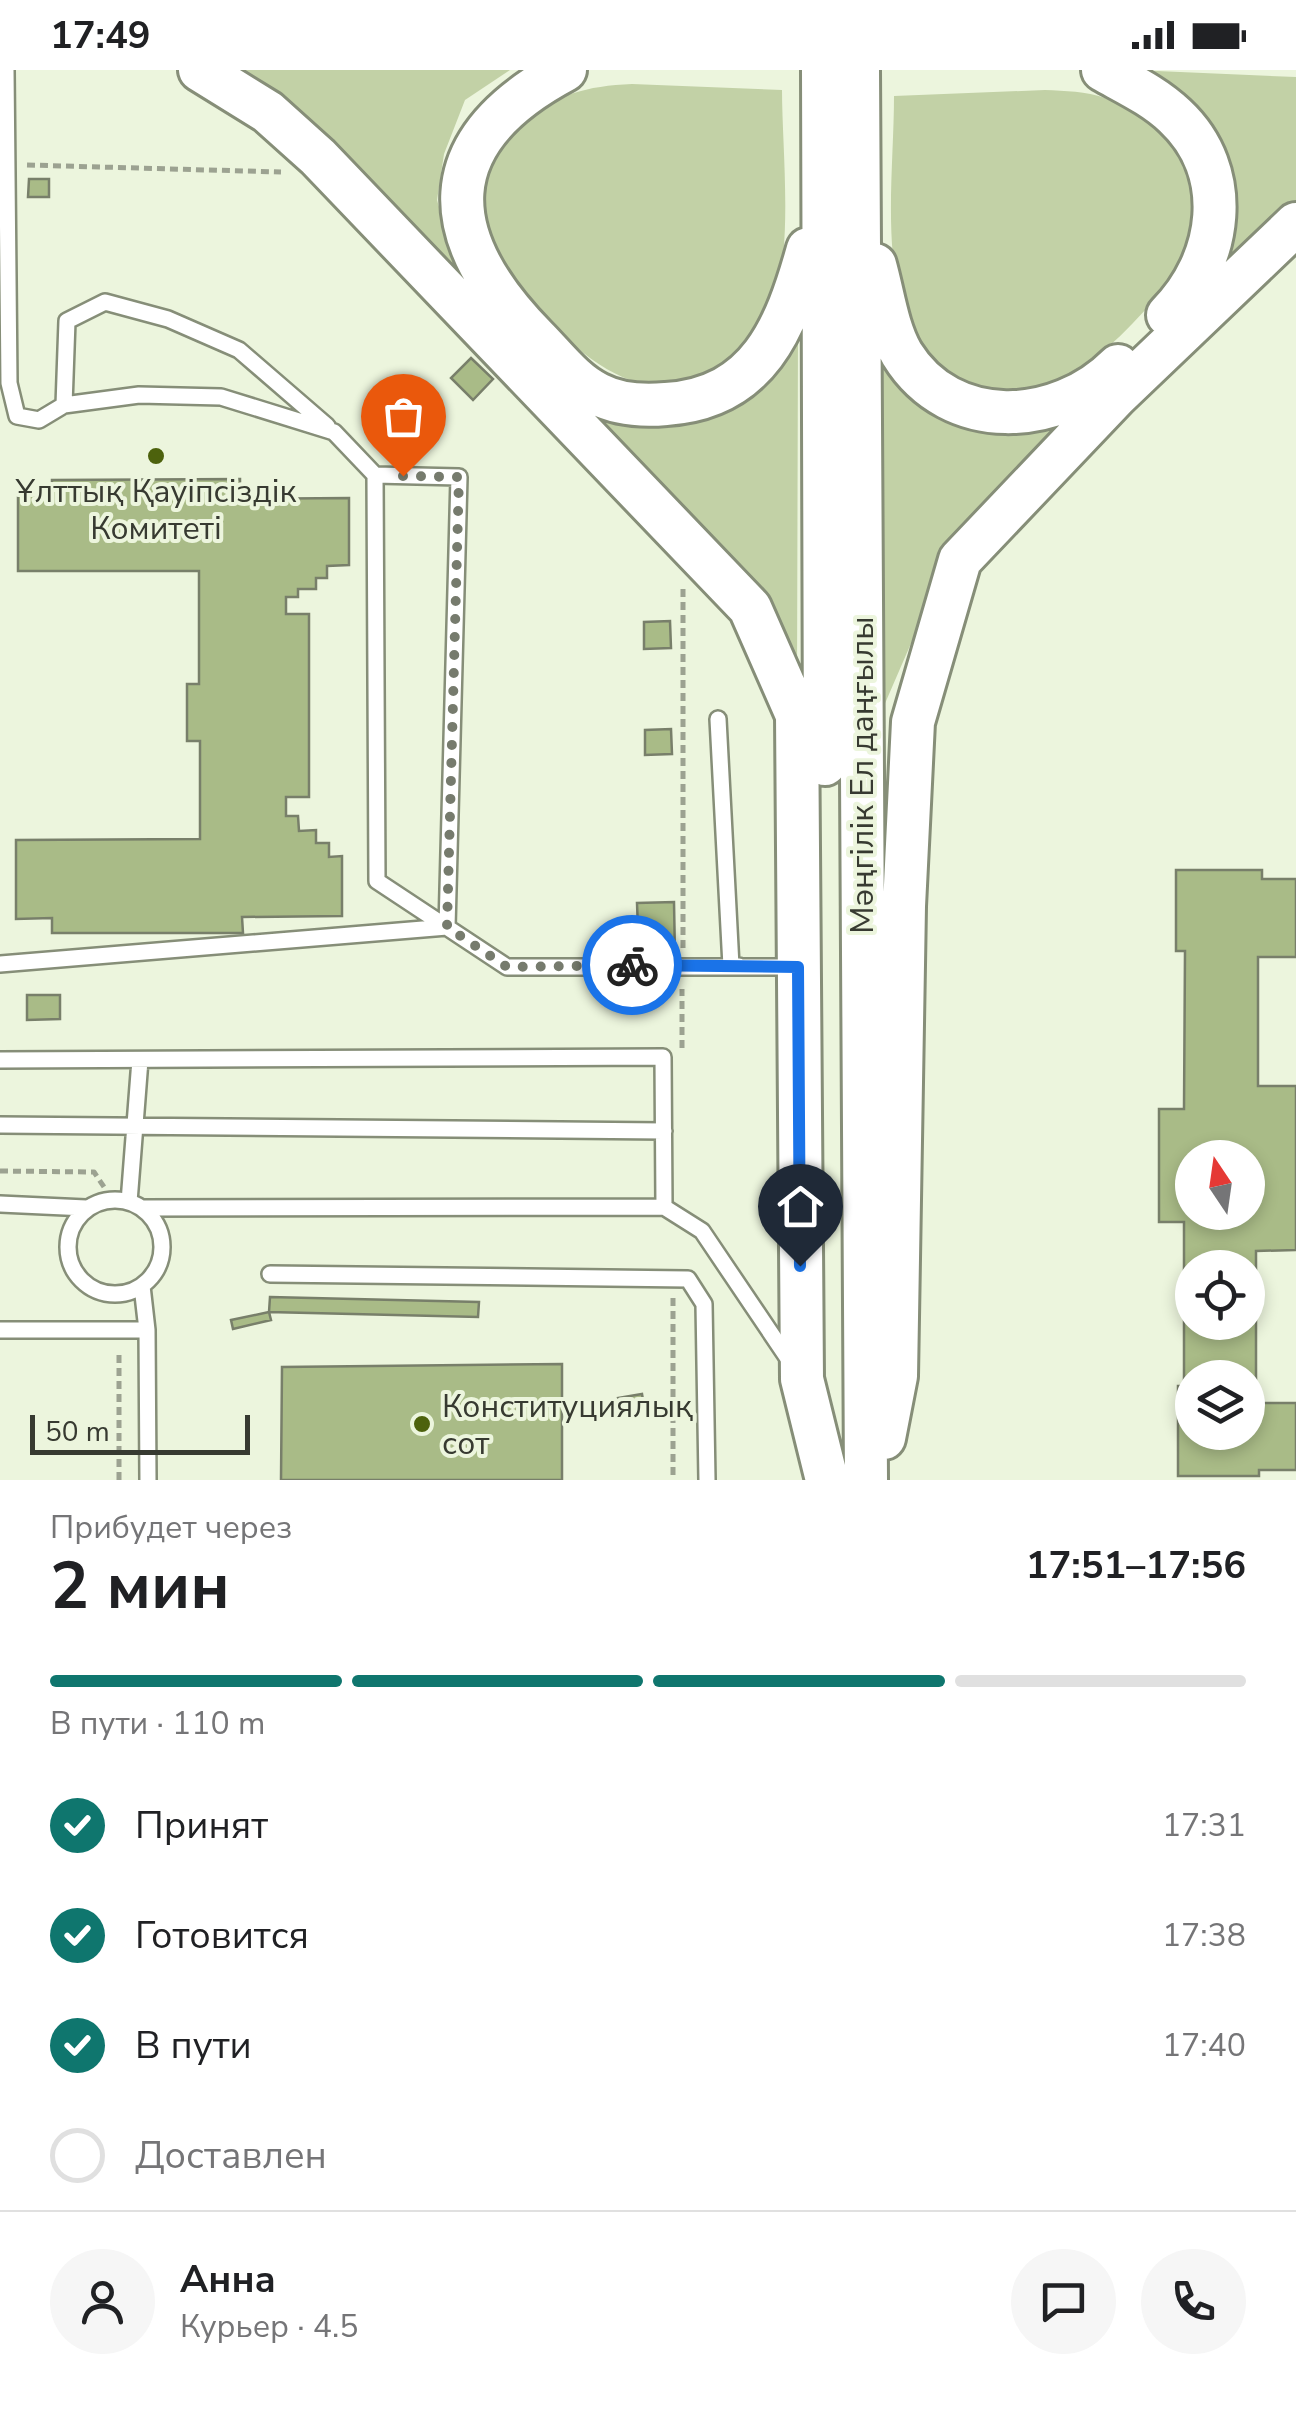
<!DOCTYPE html>
<html lang="ru">
<head>
<meta charset="utf-8">
<style>
  body { margin:0; font-family:"Nunito Sans",sans-serif; background:#f6f6f6; color:#202124; height:100vh; display:flex; flex-direction:column; font-size:38px; white-space:nowrap }
  * { box-sizing:border-box; margin:0 }
  p { font-size:32px; color:#757577 }
  .icon { flex:none; width:55px; height:55px; fill:none; stroke:currentColor; stroke-width:2; stroke-linecap:round; stroke-linejoin:round }
  .map { position:relative; height:1410px; overflow:hidden }
  .drawer { display:flex; flex-direction:column; background:#fff; flex:1 }
  .drawer>* { flex:none }
  .needle { width:65px; rotate:347deg }
  .buttons { position:absolute; left:1175px; top:1070px; display:grid; gap:20px }
  .buttons a { display:grid; place-items:center; width:90px; height:90px; border-radius:50%; background:#fff; box-shadow:0 5px 15px #0003; font-size:50px }
  .scale { position:absolute; left:30px; bottom:25px; width:220px; box-sizing:border-box; padding-left:10px; border:5px solid #373a31; border-top:0; font-size:28px; line-height:35px; white-space:nowrap; color:#373a31; -webkit-text-stroke:8px #ecf5dd; paint-order:stroke }
  .pin { position:absolute; display:grid; place-items:center; width:85px; height:85px; color:#fff; margin:-102px -42px; border-radius:50% 50% 50% 0; rotate:-45deg; box-shadow:0 0 10px #0007 }
  .pin .icon { rotate:45deg }
  .courier { position:absolute; display:grid; place-items:center; width:100px; height:100px; margin:-50px; border:8px solid #1a73e8; border-radius:50%; background:#fff; color:#222; box-shadow:0 2px 12px #0007 }
  .head em { font-style:normal; font-weight:700 }
  .head div { display:flex; flex-direction:column-reverse }
  .head { display:flex; align-items:center; justify-content:space-between; height:170px; padding:0 50px }
  h1 { font-size:65px; font-weight:700; line-height:75px }
  .bar { display:grid; grid-template-columns:repeat(4,1fr); gap:15px 10px; align-content:center; height:120px; padding:0 50px }
  .bar i { height:12px; border-radius:8px; background:#e0e0e0 }
  .bar .selected { background:#0f766e }
  .bar p { grid-column:span 4 }
  .line { display:flex; align-items:center; gap:25px; padding:0 50px; border-top:2px solid #e0e0e0 }
  .line div { flex:1 }
  .round { display:grid; place-items:center; flex:none; width:105px; height:105px; border-radius:52px; background:#f6f6f6 }
  ol { padding:0 50px; list-style:none }
  li { display:flex; align-items:center; gap:30px; height:110px }
  li p { margin-inline-start:auto }
  li .icon { padding:10px; border-radius:50%; background:#0f766e; color:#fff; stroke-width:4 }
  li:last-child { color:#757577 }
  li i { width:55px; height:55px; border:5px solid #e0e0e0; border-radius:50% }
  .status { display:flex; justify-content:space-between; align-items:center; height:70px; padding:0 50px; background:#fff; direction:ltr }
  .status svg { height:28px; fill:currentColor }
  .map>svg:first-child { display:block }
  .green { fill:#c2d1a6 }
  .building { fill:#a9bb87; stroke:#787f6a; stroke-width:2.5; fill-rule:evenodd }
  .lines { fill:none; stroke-linecap:round; stroke-linejoin:round }
  .service-casing { stroke:#868e78; stroke-width:20 }
  .secondary-casing { stroke:#868e78; stroke-width:48 }
  .path { stroke:#9ca291; stroke-width:5; stroke-dasharray:8 5; stroke-linecap:butt }
  .service { stroke:#fff; stroke-width:15 }
  .secondary { stroke:#fff; stroke-width:42 }
  .done { stroke:#767b6d; stroke-width:10; stroke-dasharray:0 18 }
  .route { stroke:#1a73e8; stroke-width:12 }
  .poi-dot { fill:#4d620d; stroke:#ecf5dd; stroke-width:4 }
  .labels { text-anchor:middle; stroke-width:8; stroke-linejoin:round; paint-order:stroke }
  .poi-label { font-size:32px; fill:#373a31; stroke:#ecf5dd }
  .street-label { font-size:32px; fill:#373a31; stroke:#ecf5dd }
</style>
</head>
<body>
<div class="status"><b>17:49</b><svg viewBox="0 0 49 12"><path d="M0 12V9h3v3zM5 12V6h3v6zM10 12V3h3v9zM15 12V0h3v12zM26 1h20v11H26zM47 4h2v5h-2z"/></svg></div>
<div class="map">
<svg width="1296" height="1410" viewBox="0 0 1296 1410">
  <rect width="100%" height="100%" fill="#ecf5dd"/>
  <path class="green" d="M236,0H510L465,30L444,84L437,130L454,189L467,210L351,96Z
    M1134,0L1296,7V139L1218,212L1230,157Z
    M632,14L782,20C782,87 797,202 763,261C757,271 743,279 735,287C664,350 593,301 541,242C528,228 511,213 500,197C469,149 479,90 521,54C555,24 587,16 632,14Z
    M1045,20C1065,21 1086,21 1105,28C1155,44 1206,95 1195,152C1188,193 1161,224 1133,253C1088,300 1035,338 968,313C945,304 922,288 912,265C880,194 894,102 894,26Z
    M798,260L797,614L745,511L575,322L668,348Z
    M881,270L898,305L1085,336L941,504L880,645Z"/>
  <path class="building" d="M29,109H49V127H28Z
    M471,288L493,309L473,330L451,308Z
    M240,409V429L349,428V495L327,496V508H316V519H298V527H286V544H309V727H286V746H298L299,761L316,760V773H329V787L342,786V846L242,847L243,863H52V848L16,849V770L200,769V671H187V614H199V501H18V424H52V410Z
    M670,551L671,578L644,579V552Z
    M671,659L672,684L645,685V660Z
    M1176,800H1262V809H1296V887H1258V1016H1296V1180L1256,1181V1333H1296V1400H1259V1406H1178V1316H1184V1152H1159V1039H1184L1185,881H1176ZM1192,1088H1248V1142H1192ZM1192,1198H1248V1252H1192ZM1192,1308H1248V1362H1192Z
    M674,832L675,886L639,887L637,833Z
    M27,925H60V949L27,950Z
    M270,1227L479,1232L478,1247L269,1242Z
    M269,1242L271,1250L233,1259L231,1250Z
    M562,1294V1410H281L282,1297Z
    M642,1324L645,1342L621,1347L618,1328Z"/>
  <g class="lines">
    <g class="service-casing">
      <path id="service" d="M6,0L9,313L17,346L39,350L64,335L139,325L221,327L334,362L375,405L377,811L507,897H794
        M64,335L67,251L105,232L168,249L239,280L327,356
        M718,649L731,896H739
        M0,894L447,857L459,407L375,405
        M0,990L663,987L664,1137
        M0,1055L664,1061
        M68 1177a47 47 0 1 1 94 0a47 47 0 1 1-94 0Z
        M129,1132L140,990
        M0,1134L86,1138
        M143,1138L664,1137L702,1161L791,1293
        M270,1204L688,1209L704,1234L707,1410
        M142,1216L147,1260L148,1410
        M0,1260H147"/>
    </g>
    <g class="secondary-casing">
      <path id="secondary" d="M200,0L268,42L318,87L750,538L797,645L802,1309L827,1410
        M565,0C430,72 436,166 536,268C555,287 574,313 598,324C619,335 643,336 666,334C759,328 786,258 808,179
        M823,0L825,694
        M858,0L866,1410
        M1103,0C1128,14 1154,26 1175,46C1235,102 1222,191 1168,245
        M875,195C883,223 887,258 902,284C951,363 1058,356 1118,296
        M884,1368L896,1306L904,836L913,652L960,490L1116,326L1296,154"/>
    </g>
    <path class="path" d="M27,95L281,102
      M683,878V519
      M682,978V919
      M0,1101L94,1102L104,1117
      M673,1228V1410
      M119,1410V1283"/>
    <use href="#service" class="service"/>
    <use href="#secondary" class="secondary"/>
  </g>
  <g class="lines">
    <path class="done" d="M403,406L459,407L447,857L507,897L632,895"/>
    <path class="route" d="M632,895L798,897L800,1196"/>
  </g>
  <g class="poi-dot">
    <circle cx="156" cy="386" r="10"/>
    <circle cx="422" cy="1354" r="10"/>
  </g>
  <g class="labels">
    <g class="poi-label">
      <text x="156" y="432">Ұлттық Қауіпсіздік<tspan x="156" dy="37">Комитеті</tspan></text>
      <text x="442" y="1347" text-anchor="start">Конституциялық<tspan x="442" dy="37">сот</tspan></text>
    </g>
    <g class="street-label">
      <text transform="translate(862 705) rotate(-90)" y="11">Мәңгілік Ел даңғылы</text>
    </g>
  </g>
</svg>
<div class="buttons">
<a><svg class="needle" viewBox="-14 -14 28 28"><path d="M0-13l5 13h-10z" fill="#e53935"/><path d="M0 13l5-13h-10z" fill="#757577"/></svg></a>
<a><svg class="icon" aria-label="locate" viewBox="0 0 24 24"><circle cx="12" cy="12" r="6"/><path d="M12 2v4M12 18v4M2 12h4M18 12h4"/></svg></a>
<a><svg class="icon" aria-label="layers" viewBox="0 0 24 24"><path d="M12 4l9 5-9 5-9-5zM3 14l9 5 9-5"/></svg></a>
</div>
<div class="scale">50 m</div>
<div class="pin" style="left:403px;top:406px;background:#ea580c"><svg class="icon" aria-label="bag" viewBox="0 0 24 24"><path d="M5 8h14l-1 12H6zM9 8a3 3 0 0 1 6 0"/></svg></div>
<div class="pin" style="left:800px;top:1196px;background:#1f2937"><svg class="icon" aria-label="home" viewBox="0 0 24 24"><path d="M3 11l9-7 9 7M6 9v11h12V9"/></svg></div>
<div class="courier" style="left:632px;top:895px"><svg class="icon" aria-label="bike" viewBox="0 0 24 24"><circle cx="6" cy="16" r="4"/><circle cx="18" cy="16" r="4"/><path d="M6 16l4-8h5l3 8M10 8l3 8H6M13 5h3"/></svg></div>
</div>
<section class="drawer">
<div class="head"><div><h1>2 мин</h1><p>Прибудет через</p></div><em>17:51–17:56</em></div>
<div class="bar"><i class="selected"></i><i class="selected"></i><i class="selected"></i><i></i><p>В пути · 110 m</p></div>
<ol>
<li><svg class="icon" aria-label="check" viewBox="0 0 24 24"><path d="M5 12l5 5 9-10"/></svg>Принят<p>17:31</p></li>
<li><svg class="icon" aria-label="check" viewBox="0 0 24 24"><path d="M5 12l5 5 9-10"/></svg>Готовится<p>17:38</p></li>
<li><svg class="icon" aria-label="check" viewBox="0 0 24 24"><path d="M5 12l5 5 9-10"/></svg>В пути<p>17:40</p></li>
<li><i></i>Доставлен</li>
</ol>
<div class="line" style="height:180px"><a class="round"><svg class="icon" aria-label="person" viewBox="0 0 24 24"><circle cx="12" cy="8" r="4"/><path d="M4 21q1-7 8-7t8 7"/></svg></a><div><b>Анна</b><p>Курьер · 4.5</p></div><a class="round"><svg class="icon" aria-label="chat" viewBox="0 0 24 24"><path d="M4 5h16v11H9l-5 4z"/></svg></a><a class="round"><svg class="icon" aria-label="phone" viewBox="0 0 24 24"><path d="M5 4h4l2 5-3 2q2 4 5 5l2-3 5 2v4C11 20 4 13 5 4z"/></svg></a></div>
</section>
</body>
</html>
